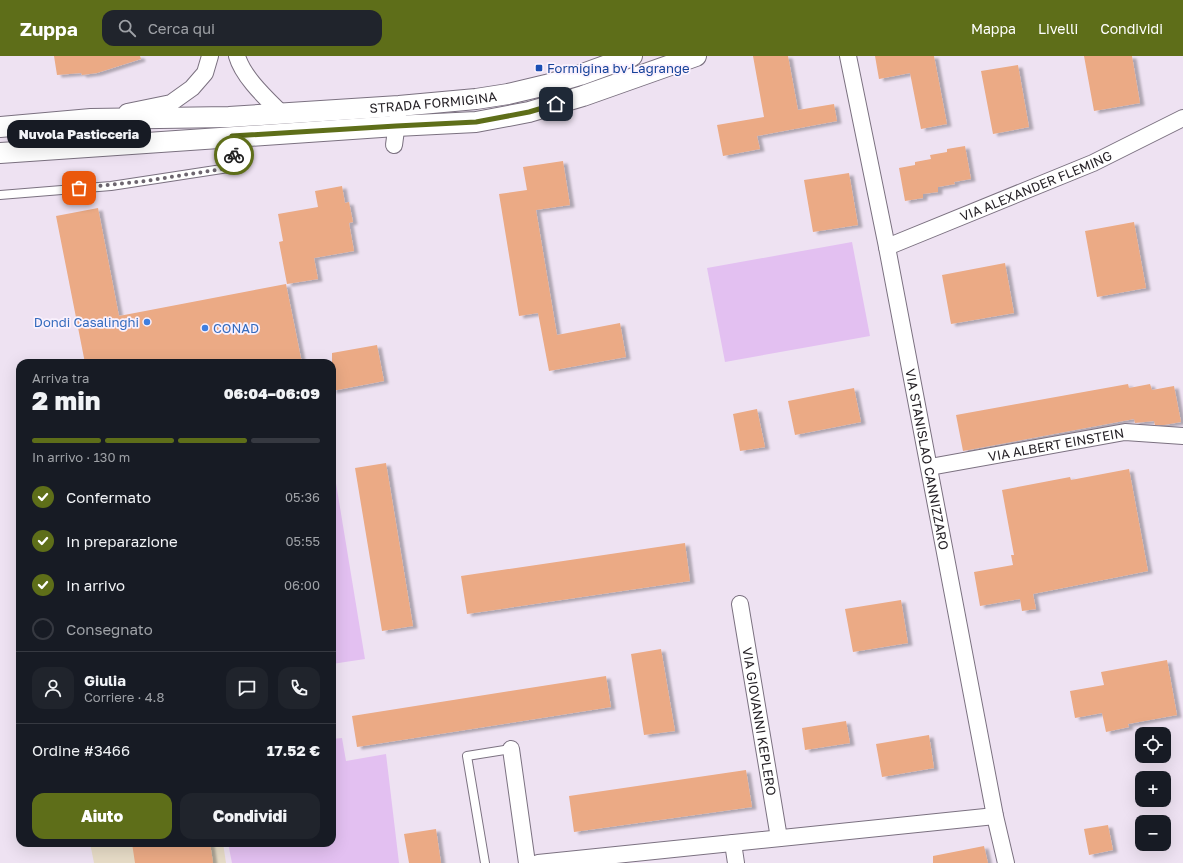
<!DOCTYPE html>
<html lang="it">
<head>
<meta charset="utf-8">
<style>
  body { margin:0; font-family:"Golos Text",sans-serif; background:#20242c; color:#f1f3f6; height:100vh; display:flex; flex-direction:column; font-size:15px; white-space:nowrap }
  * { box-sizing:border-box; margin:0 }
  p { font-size:13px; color:#9ea1a6 }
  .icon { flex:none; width:22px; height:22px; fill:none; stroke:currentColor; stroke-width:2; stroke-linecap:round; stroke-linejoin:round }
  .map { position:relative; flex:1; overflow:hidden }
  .side { position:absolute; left:16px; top:303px; width:320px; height:488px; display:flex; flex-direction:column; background:#171b24; border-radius:12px; box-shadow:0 4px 16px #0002 }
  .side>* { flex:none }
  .fabs { position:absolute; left:1135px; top:671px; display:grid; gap:8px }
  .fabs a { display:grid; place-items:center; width:36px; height:36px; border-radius:8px; background:#171b24; box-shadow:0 4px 16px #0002; font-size:20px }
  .pin { position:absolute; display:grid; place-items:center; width:34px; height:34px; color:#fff; margin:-17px; border-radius:8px; box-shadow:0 2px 6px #0006 }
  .courier { position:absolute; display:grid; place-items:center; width:40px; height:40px; margin:-20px; border:3px solid #5e6e19; border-radius:50%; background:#fff; color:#222; box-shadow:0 1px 5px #0007 }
  .bubble { position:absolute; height:28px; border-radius:12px; background:#171b24; box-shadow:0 4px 16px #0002; font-size:13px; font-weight:800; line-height:28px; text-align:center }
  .head em { font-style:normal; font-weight:800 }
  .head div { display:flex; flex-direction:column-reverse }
  .head { display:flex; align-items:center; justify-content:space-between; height:68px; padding:0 16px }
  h1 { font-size:26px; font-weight:800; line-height:30px }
  .bar { display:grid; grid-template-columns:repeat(4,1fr); gap:6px 4px; align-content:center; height:48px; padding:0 16px }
  .bar i { height:5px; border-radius:3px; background:#363941 }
  .bar .active { background:#5e6e19 }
  .bar p { grid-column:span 4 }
  .line { display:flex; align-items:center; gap:10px; padding:0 16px; border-top:1px solid #363941 }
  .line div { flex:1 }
  .round { display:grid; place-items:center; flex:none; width:42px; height:42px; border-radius:12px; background:#20242c }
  ol { padding:0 16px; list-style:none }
  li { display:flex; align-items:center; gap:12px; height:44px }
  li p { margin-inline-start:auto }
  li .icon { padding:4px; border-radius:50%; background:#5e6e19; color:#fff; stroke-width:4 }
  li:last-child { color:#9ea1a6 }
  li i { width:22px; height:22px; border:2px solid #363941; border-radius:50% }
  .cta { display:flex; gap:8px; margin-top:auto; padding:8px 16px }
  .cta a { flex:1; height:46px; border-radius:12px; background:#5e6e19; color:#fff; font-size:16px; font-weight:800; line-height:46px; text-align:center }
  .cta a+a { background:#20242c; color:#f1f3f6 }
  header { display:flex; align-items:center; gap:24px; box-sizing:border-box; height:56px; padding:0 20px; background:#5e6e19; color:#fff }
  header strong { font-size:19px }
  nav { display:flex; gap:22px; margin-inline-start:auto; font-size:14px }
  .search { width:280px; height:36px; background:#20242c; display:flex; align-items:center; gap:10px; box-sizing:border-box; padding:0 14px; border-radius:12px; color:#9ea1a6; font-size:15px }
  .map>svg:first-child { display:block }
  .education { fill:#e7dcc7 }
  .green { fill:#e3c0f1 }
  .building { fill:#ebaa85; filter:url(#shadow) }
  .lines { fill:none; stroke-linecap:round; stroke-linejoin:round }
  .service-casing { stroke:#7b7180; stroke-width:10 }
  .minor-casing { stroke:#7b7180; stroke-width:18 }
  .tertiary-casing { stroke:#7b7180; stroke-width:22 }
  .service { stroke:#fff; stroke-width:8 }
  .minor { stroke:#fff; stroke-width:16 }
  .tertiary { stroke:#fff; stroke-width:20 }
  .done { stroke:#6d666f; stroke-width:4; stroke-dasharray:0 7.2 }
  .route { stroke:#5e6e19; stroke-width:5 }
  .transit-dot { fill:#1a4fb4; stroke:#faf1fd; stroke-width:1.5 }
  .shop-dot { fill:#3f7fe0; stroke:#faf1fd; stroke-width:1.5 }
  .labels { text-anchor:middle; stroke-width:3.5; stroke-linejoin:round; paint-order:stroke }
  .transit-label { font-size:13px; fill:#164399; stroke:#faf1fd; text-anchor:start }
  .street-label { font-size:13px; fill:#272328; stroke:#faf1fd }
  .shop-label { font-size:13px; fill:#366cbe; stroke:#faf1fd; text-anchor:end }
</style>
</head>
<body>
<header>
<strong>Zuppa</strong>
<div class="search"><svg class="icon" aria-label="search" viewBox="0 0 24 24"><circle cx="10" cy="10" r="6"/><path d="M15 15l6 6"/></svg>Cerca qui</div>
<nav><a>Mappa</a><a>Livelli</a><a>Condividi</a></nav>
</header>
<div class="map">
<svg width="1183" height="807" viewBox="0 0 1183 807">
  <defs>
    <filter id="shadow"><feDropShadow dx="4.5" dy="2.5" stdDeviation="1" flood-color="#0004"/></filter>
  </defs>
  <rect width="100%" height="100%" fill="#eee2f2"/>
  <path class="education" d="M90,787H223L226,807H94Z"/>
  <path class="green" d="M852,186L870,280L725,306L707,212Z
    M332,403L365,603L332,608Z
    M342,682L346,705L386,698L399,807H232L228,787H332V683Z"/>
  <path class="building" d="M54,0H140L141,3L97,17L82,19L81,17L57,19Z
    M753,0H788L798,54L834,48L837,65L757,80L760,93L723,100L717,69L764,61Z
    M875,0H934L947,68L921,73L910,17L879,23Z
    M1084,0H1132L1140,47L1094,55Z
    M1018,9L1029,71L993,78L981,15Z
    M965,90L971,123L954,126L955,128L938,131V136L923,138V142L905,145L899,112L915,109V106L931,103L930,99L947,96V93Z
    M563,105L570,149L536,154L557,279L620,267L626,301L549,315L538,257L519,260L499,138L527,134L523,111Z
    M849,117L858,169L813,176L804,124Z
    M342,130L345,147L349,146L353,166L349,167L354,195L314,202L318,223L287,228L279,186L283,185L278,158L318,151L315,135Z
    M98,152L119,260L286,228L302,307H85L56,160Z
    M1134,166L1146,232L1097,241L1085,175Z
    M1005,207L1014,257L951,268L942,219Z
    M377,289L384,325L332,335V297Z
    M1128,328L1129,332L1150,328L1152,334L1174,330L1181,366L1164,369H1155L1154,365L1135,367L1134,363L963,395L956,359Z
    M854,332L861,366L795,379L788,345Z
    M757,353L765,391L740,395L733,358Z
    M386,407L413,570L382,575L355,412Z
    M1129,413L1148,515L1033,538L1036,553L1022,555L1020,543L980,550L974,516L1013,509L1011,499H1014L1002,434L1070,421L1071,424Z
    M685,487L690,525L467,558L461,520Z
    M901,544L908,587L853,596L845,553Z
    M661,593L675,675L644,679L631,598Z
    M1167,604L1177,659L1128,668L1129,671L1106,676L1102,657L1075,662L1070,635L1104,629L1101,616Z
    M606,620L611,651L357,691L352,660Z
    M846,665L850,687L805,694L802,672Z
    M929,679L934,712L882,721L876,688Z
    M746,714L752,751L574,776L569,740Z
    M1108,769L1113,794L1089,799L1084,773Z
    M436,773L441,807H409L404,778Z
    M132,787H210L213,807H135Z
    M984,790L988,807H933V800Z"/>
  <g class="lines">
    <g class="service-casing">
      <path id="service" d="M0,139L111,130L235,111L232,81
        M485,807L467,700L511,693"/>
    </g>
    <g class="minor-casing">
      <g id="minor">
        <path d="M237,0C243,21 266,42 281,57"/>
        <path id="s1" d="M848,0L887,191L995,760L1006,807"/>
        <path d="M127,56L171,47L192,32L205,17L210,0"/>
        <path d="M394,89L398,59"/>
        <path id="s2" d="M887,191L1093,107L1183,62"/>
        <path id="s3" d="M930,411L1125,376L1183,380"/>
        <path id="s4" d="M740,548L779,782"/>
        <path d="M511,693L527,807"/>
        <path d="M733,787L736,807"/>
        <path d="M538,807L995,760"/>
      </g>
    </g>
    <g class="tertiary-casing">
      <g id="tertiary">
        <path id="s5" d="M0,71L91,63L229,61L399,50L476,43L508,38L546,29L580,19L632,0"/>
        <path d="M0,97L396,70L476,66L529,56L583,40L696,0"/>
      </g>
    </g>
    <use href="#service" class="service"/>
    <use href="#minor" class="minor"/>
    <use href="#tertiary" class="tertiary"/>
  </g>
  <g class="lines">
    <path class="done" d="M79,132L145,125L235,111L234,99"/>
    <path class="route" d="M234,99L232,80L396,70L476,66L529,56L556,48"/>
  </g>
  <rect class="transit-dot" x="535" y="8" width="8" height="8" rx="2"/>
  <g class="shop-dot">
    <circle cx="147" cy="266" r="4"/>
    <circle cx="205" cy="272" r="4"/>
  </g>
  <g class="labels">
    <g class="transit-label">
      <text x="547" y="17">Formigina bv Lagrange</text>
    </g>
    <g class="street-label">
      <text dy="5" stroke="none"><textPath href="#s5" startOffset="434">STRADA FORMIGINA</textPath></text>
      <text dy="5" stroke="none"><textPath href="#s2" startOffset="161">VIA ALEXANDER FLEMING</textPath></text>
      <text dy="5" stroke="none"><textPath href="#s3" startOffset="128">VIA ALBERT EINSTEIN</textPath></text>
      <text dy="5" stroke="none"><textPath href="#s1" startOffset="411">VIA STANISLAO CANNIZZARO</textPath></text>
      <text dy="5" stroke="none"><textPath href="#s4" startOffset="119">VIA GIOVANNI KEPLERO</textPath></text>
    </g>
    <g class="shop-label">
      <text x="139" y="271">Dondi Casalinghi</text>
      <text x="213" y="277" text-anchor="start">CONAD</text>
    </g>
  </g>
</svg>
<div class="fabs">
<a><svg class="icon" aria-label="locate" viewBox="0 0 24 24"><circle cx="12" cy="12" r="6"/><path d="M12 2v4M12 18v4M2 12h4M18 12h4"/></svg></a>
<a>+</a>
<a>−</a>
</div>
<div class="pin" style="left:79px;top:132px;background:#ea580c"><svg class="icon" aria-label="bag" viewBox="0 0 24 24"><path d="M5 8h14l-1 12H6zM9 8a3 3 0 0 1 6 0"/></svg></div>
<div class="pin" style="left:556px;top:48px;background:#1f2937"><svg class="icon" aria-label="home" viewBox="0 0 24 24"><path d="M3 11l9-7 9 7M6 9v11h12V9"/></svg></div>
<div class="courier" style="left:234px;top:99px"><svg class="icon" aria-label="bike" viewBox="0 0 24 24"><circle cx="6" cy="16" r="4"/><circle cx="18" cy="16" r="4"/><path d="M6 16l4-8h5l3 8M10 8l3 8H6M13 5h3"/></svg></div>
<div class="bubble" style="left:7px;top:64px;width:144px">Nuvola Pasticceria</div>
<section class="side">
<div class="head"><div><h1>2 min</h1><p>Arriva tra</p></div><em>06:04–06:09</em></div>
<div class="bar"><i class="active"></i><i class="active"></i><i class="active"></i><i></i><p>In arrivo · 130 m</p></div>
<ol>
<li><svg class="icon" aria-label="check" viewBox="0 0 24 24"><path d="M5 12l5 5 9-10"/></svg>Confermato<p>05:36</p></li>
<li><svg class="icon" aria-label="check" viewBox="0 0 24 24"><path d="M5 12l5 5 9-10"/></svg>In preparazione<p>05:55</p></li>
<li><svg class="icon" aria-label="check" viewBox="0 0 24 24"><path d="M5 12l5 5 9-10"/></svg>In arrivo<p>06:00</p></li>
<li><i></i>Consegnato</li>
</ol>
<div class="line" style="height:72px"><a class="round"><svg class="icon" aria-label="person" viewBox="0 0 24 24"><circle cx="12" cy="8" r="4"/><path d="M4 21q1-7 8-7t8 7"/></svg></a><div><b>Giulia</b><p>Corriere · 4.8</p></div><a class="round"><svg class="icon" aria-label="chat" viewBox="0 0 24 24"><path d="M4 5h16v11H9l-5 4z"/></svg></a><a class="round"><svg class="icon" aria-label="phone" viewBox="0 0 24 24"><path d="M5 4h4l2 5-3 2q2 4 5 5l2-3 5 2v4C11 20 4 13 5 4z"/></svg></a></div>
<div class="line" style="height:52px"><div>Ordine #3466</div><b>17.52 €</b></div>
<div class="cta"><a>Aiuto</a><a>Condividi</a></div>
</section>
</div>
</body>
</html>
